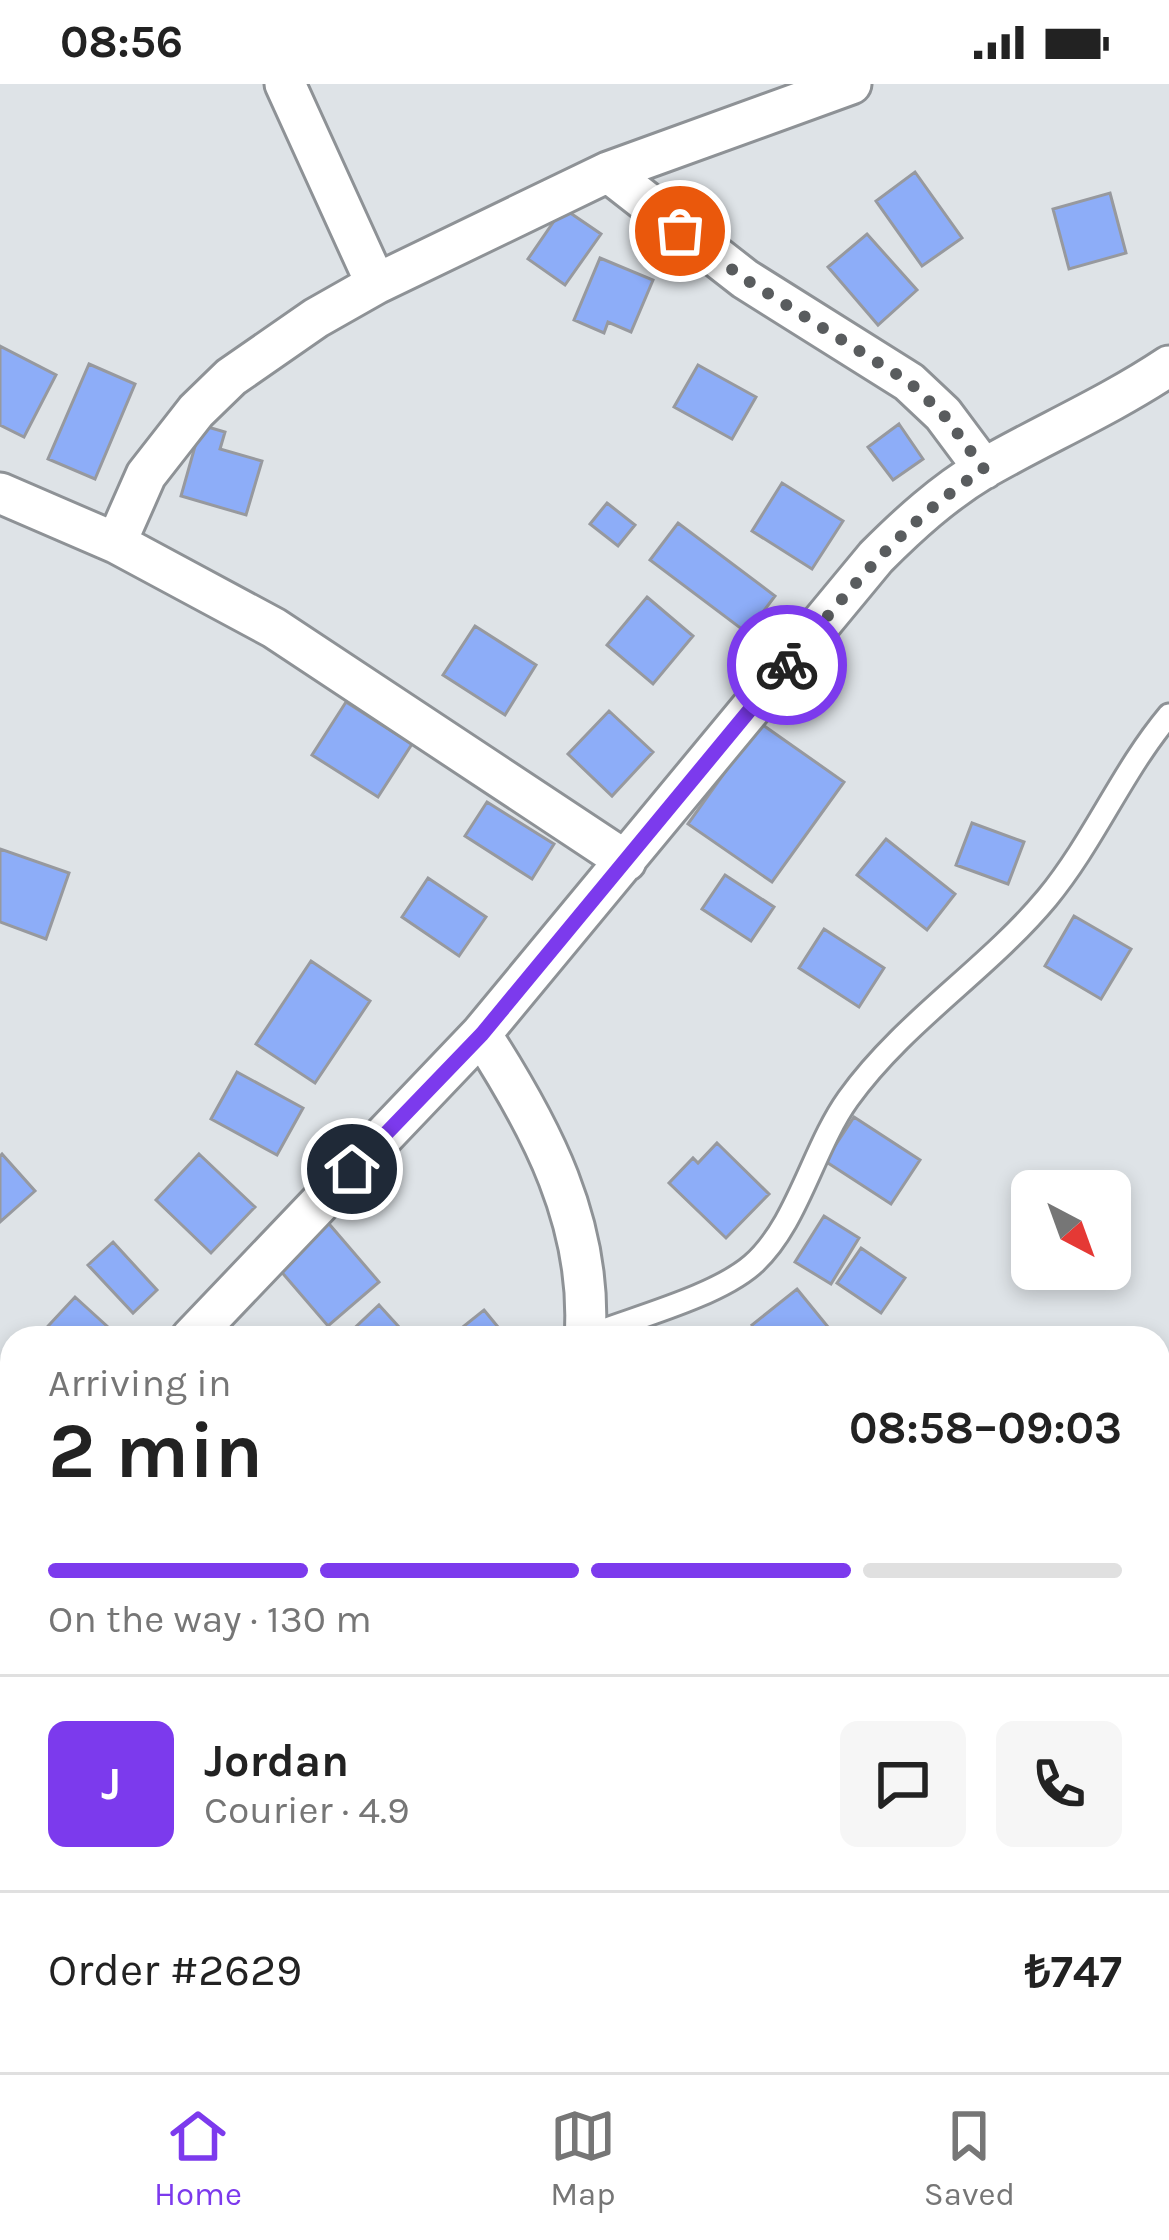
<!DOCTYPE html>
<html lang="en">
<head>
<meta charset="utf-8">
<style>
  body { margin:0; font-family:Karla,sans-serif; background:#f6f6f6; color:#222; height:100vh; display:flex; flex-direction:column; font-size:45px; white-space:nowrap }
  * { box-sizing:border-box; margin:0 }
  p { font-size:39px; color:#767676 }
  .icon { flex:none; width:66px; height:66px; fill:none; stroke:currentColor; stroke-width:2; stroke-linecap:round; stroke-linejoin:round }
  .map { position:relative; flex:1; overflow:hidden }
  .side { position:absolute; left:0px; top:1242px; width:1170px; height:747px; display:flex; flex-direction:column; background:#fff; border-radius:36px 36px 0 0; box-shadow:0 6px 18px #0003 }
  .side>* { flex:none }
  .needle { width:78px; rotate:139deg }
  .controls { position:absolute; left:1011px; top:1086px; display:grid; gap:24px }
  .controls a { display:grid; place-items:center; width:120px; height:120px; border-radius:18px; background:#fff; box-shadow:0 6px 18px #0003; font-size:60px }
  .pin { position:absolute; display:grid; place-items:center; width:102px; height:102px; color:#fff; margin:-51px; border:6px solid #fff; border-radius:50%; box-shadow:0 3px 12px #0007 }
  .courier { position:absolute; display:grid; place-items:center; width:120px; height:120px; margin:-60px; border:9px solid #7c3aed; border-radius:50%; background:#fff; color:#222; box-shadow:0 3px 15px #0007 }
  .summary em { font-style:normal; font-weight:700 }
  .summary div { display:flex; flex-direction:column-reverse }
  .summary { display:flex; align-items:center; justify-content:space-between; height:204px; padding:0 48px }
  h1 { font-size:78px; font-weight:700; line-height:90px }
  .bar { display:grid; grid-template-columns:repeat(4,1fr); gap:18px 12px; align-content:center; height:144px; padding:0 48px }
  .bar i { height:15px; border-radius:9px; background:#e0e0e0 }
  .bar .current { background:#7c3aed }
  .bar p { grid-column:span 4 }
  .line { display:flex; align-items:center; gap:30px; padding:0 48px; border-top:3px solid #e0e0e0 }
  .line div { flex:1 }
  .round { display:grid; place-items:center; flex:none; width:126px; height:126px; border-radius:18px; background:#f6f6f6 }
  .status { display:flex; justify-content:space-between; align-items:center; height:84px; padding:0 60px; background:#fff; direction:ltr }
  .status svg { height:33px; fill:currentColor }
  .tab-bar { display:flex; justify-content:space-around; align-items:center; height:168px; border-top:3px solid #e0e0e0; background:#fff; font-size:33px; color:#767676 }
  .tab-bar a { display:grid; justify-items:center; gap:6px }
  .tab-bar .current { color:#7c3aed }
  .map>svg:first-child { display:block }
  .building { fill:#8dadf8; stroke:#97999e; stroke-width:3 }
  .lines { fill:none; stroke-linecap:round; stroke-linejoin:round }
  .service-casing { stroke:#8e9296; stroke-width:27 }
  .minor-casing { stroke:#8e9296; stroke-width:45 }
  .service { stroke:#fff; stroke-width:21 }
  .minor { stroke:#fff; stroke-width:39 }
  .done { stroke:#595c5e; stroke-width:12; stroke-dasharray:0 21.6 }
  .route { stroke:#7c3aed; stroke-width:15 }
</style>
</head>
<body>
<div class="status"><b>08:56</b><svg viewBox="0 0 49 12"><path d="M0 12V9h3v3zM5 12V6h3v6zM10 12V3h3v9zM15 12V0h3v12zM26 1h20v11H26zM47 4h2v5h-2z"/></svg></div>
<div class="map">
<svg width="1169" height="1988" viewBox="0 0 1169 1988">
  <rect width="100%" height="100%" fill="#dee3e7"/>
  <path class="building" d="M915,88L962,154L922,182L876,117Z
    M1110,109L1126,169L1069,185L1053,125Z
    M563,124L601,150L565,201L528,175Z
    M867,150L917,206L878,241L828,183Z
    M600,174L653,196L631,248L608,238L604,249L574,236Z
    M0,262L56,291L24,353L0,341Z
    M89,280L135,300L95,395L48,375Z
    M698,281L756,313L732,355L674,323Z
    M899,340L923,375L893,396L868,363Z
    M201,341L225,348L220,365L262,377L246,431L181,412Z
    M782,399L843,437L812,485L752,447Z
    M607,419L635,441L618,462L590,440Z
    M678,439L775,512L747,549L650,476Z
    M647,513L693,552L653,600L607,561Z
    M475,542L536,581L505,631L443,591Z
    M346,618L412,660L378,713L312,671Z
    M609,627L653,668L612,712L568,670Z
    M760,639L844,698L772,798L688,740Z
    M487,718L554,760L532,795L465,752Z
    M972,739L1024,758L1008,800L956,781Z
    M886,755L955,810L927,846L857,791Z
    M0,765L69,789L46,855L0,838Z
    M725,791L774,823L751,857L702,825Z
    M428,794L486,833L459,872L402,833Z
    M1074,832L1131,865L1101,915L1045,882Z
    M824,845L884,884L859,923L799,884Z
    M311,877L370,917L315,999L256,960Z
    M237,988L303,1024L277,1071L211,1035Z
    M854,1033L920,1076L891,1120L825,1077Z
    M717,1059L769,1110L726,1154L669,1099L693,1074L698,1079Z
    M2,1070L35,1107L0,1138V1072Z
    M199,1070L255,1123L211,1169L156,1116Z
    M824,1132L859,1154L831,1200L795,1178Z
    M324,1134L379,1198L328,1242L273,1178Z
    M113,1158L157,1206L133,1229L88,1181Z
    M861,1164L905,1194L881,1229L837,1199Z
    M797,1205L837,1254H762L752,1241Z
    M75,1213L120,1254H37Z
    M379,1221L409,1254H344Z
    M484,1226L507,1254H449Z
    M0,1296L12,1306L11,1377L0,1368Z
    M9,1625L12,1628V1686L0,1675V1634Z
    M12,1846V1903L0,1895V1863Z
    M0,1919L12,1927V1977H19L15,1983L0,1974Z
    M107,1977H172L184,1988H119Z
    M347,1977H407L397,1988H337Z"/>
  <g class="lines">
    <g class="service-casing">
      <path id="service" d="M585,1253C633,1234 715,1213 752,1181C797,1142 813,1064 848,1015C903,938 987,886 1047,814C1094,757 1122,687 1169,631"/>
    </g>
    <g class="minor-casing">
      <path id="minor" d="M285,0L376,200
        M608,88L745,195L909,298L943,330L984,385
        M0,409L116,459L274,544L626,777
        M116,459L146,391L196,327L231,293L316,234L376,200L608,88L851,0
        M481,950C541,1043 593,1140 585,1254
        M191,1254L481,950L876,473C909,440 943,409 983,385C1044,350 1109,322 1169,282
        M0,1454L12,1442
        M35,1988L44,1977"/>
    </g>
    <use href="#service" class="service"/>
    <use href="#minor" class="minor"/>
  </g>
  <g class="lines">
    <path class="done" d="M680,147L745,195L909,298L943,330L984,385C901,440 850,505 787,581"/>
    <path class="route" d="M352,1085L482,950L787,581"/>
  </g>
</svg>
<div class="controls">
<a><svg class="needle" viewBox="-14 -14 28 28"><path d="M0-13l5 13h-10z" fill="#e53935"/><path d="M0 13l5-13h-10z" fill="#767676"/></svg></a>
</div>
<div class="pin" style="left:680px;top:147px;background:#ea580c"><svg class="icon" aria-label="bag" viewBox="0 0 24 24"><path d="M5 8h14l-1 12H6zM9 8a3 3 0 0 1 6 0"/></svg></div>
<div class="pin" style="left:352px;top:1085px;background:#1f2937"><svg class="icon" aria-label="home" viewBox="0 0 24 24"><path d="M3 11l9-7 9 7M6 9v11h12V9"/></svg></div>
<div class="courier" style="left:787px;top:581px"><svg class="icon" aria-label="bike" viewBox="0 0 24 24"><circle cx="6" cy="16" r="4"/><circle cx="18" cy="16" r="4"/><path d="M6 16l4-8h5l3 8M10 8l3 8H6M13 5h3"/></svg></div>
<section class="side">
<div class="summary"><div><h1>2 min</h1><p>Arriving in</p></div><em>08:58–09:03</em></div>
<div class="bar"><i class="current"></i><i class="current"></i><i class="current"></i><i></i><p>On the way · 130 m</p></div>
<div class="line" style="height:216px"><b class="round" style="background:#7c3aed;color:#fff">J</b><div><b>Jordan</b><p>Courier · 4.9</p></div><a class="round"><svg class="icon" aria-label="chat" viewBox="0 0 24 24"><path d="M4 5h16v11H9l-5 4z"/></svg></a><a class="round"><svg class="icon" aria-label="phone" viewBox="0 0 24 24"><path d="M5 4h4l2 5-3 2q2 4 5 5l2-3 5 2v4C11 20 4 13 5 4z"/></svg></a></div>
<div class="line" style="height:156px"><div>Order #2629</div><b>₺747</b></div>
</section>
</div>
<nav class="tab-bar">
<a class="current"><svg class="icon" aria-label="home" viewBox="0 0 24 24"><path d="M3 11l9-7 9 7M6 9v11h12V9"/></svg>Home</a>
<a><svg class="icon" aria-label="map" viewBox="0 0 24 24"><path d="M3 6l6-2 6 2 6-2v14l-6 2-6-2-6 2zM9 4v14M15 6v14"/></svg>Map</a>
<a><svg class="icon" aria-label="saved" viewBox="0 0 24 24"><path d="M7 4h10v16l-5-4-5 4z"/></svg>Saved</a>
</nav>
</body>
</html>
